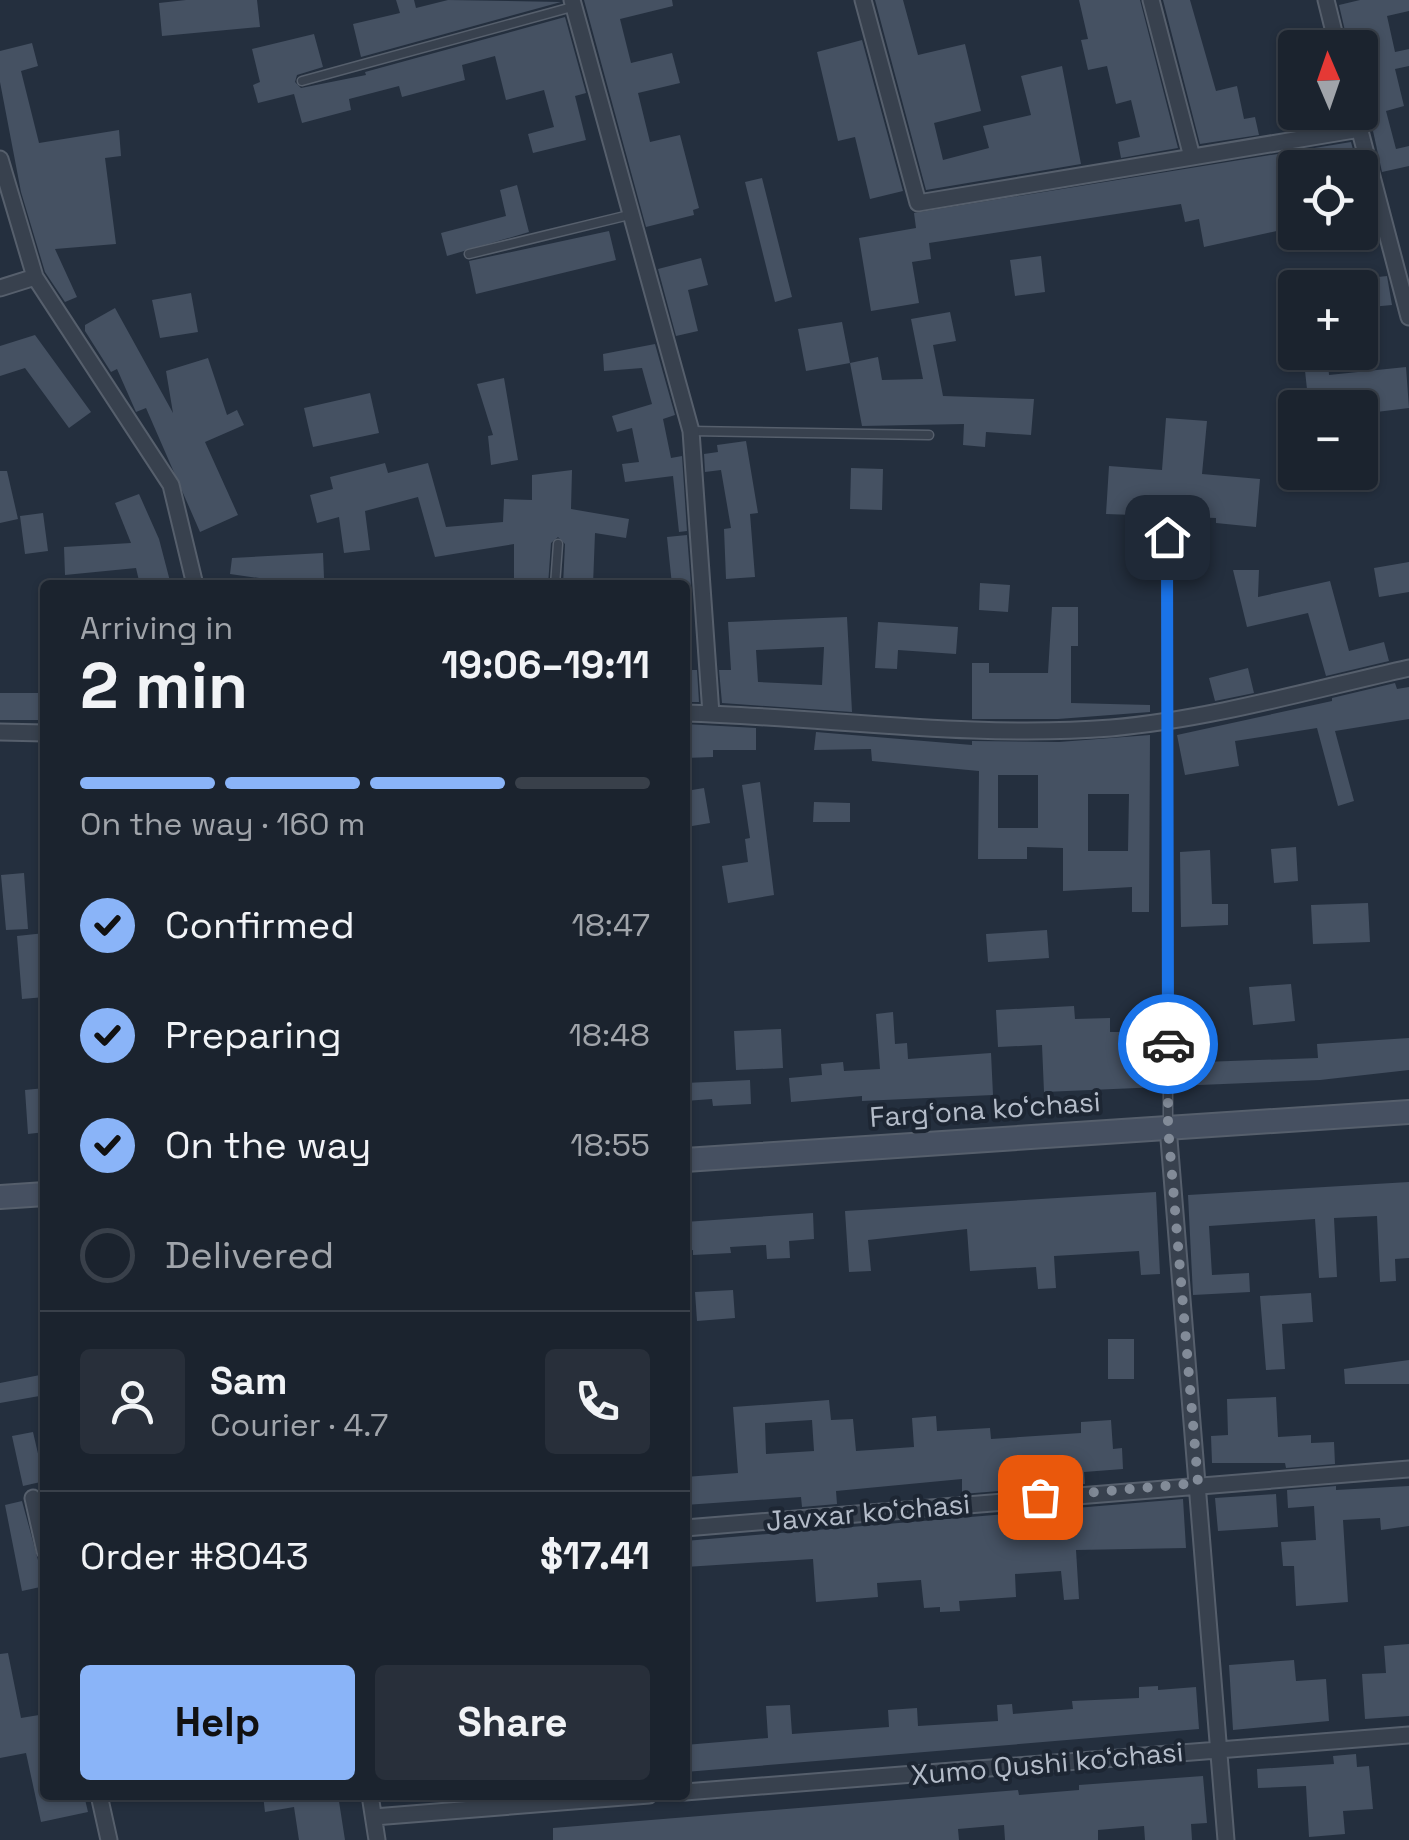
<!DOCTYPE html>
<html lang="en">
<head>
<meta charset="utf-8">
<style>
  body { margin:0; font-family:"Space Grotesk",sans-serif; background:#282f3a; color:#f1f3f6; height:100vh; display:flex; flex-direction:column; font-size:38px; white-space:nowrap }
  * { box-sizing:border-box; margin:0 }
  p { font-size:32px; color:#a0a4aa }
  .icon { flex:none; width:55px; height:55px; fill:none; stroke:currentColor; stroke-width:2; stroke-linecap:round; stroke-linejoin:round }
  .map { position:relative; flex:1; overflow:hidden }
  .side { position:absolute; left:40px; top:580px; width:650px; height:1220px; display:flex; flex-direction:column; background:#1b232e; border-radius:10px; box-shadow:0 2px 8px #0004,0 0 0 2px #39404a }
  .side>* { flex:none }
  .needle { width:65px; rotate:358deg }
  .controls { position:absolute; left:1278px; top:30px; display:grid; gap:20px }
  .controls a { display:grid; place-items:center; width:100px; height:100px; border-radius:10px; background:#1b232e; box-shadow:0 2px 8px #0004,0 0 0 2px #39404a; font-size:50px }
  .pin { position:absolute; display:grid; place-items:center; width:85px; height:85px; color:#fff; margin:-42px; border-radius:20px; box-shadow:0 5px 15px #0006 }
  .courier { position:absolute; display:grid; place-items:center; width:100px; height:100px; margin:-50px; border:8px solid #1a73e8; border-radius:50%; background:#fff; color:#222; box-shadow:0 2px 12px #0007 }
  .headline em { font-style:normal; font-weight:800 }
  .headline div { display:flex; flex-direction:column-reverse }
  .headline { display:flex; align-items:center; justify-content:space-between; height:170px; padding:0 40px }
  h1 { font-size:65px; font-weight:800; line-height:75px }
  .bar { display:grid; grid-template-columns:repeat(4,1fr); gap:15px 10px; align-content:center; height:120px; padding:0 40px }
  .bar i { height:12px; border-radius:8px; background:#39404a }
  .bar .on { background:#8ab4f8 }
  .bar p { grid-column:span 4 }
  .line { display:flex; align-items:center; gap:25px; padding:0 40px; border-top:2px solid #39404a }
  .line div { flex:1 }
  .round { display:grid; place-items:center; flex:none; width:105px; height:105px; border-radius:10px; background:#282f3a }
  ol { padding:0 40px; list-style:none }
  li { display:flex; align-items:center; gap:30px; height:110px }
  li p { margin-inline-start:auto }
  li .icon { padding:10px; border-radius:50%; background:#8ab4f8; color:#111; stroke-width:4 }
  li:last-child { color:#a0a4aa }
  li i { width:55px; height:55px; border:5px solid #39404a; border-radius:50% }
  .action { display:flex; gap:20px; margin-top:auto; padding:20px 40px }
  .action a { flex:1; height:115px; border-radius:10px; background:#8ab4f8; color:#111; font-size:40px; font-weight:800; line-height:115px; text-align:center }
  .action a+a { background:#282f3a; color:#f1f3f6 }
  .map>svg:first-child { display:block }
  .building { fill:#455162; fill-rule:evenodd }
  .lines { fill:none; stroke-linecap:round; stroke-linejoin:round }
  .lane-casing { stroke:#565f6c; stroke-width:11 }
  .street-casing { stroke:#565f6c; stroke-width:19 }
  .secondary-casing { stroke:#565f6c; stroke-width:26 }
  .lane { stroke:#38414e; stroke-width:8 }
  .street { stroke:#38414e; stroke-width:15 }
  .secondary { stroke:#465061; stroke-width:22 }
  .done { stroke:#828b98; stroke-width:10; stroke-dasharray:0 18 }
  .route { stroke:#1a73e8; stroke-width:12 }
  .labels { text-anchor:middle; stroke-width:8; stroke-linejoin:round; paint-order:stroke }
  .street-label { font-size:28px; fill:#b4bcc9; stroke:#1d2633 }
</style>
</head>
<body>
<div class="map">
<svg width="1409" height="1840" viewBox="0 0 1409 1840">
  <rect width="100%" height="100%" fill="#242f3e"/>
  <path class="building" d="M186,0H257L260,27L162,36L159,3Z
    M396,0H414L416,8L448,0L561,2L361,57L353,24L400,13Z
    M584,0H672L673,6L620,19L631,63L672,53L680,83L638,93L650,142L680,135L699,208L693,210L694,215L646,227Z
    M875,0H903L918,55L965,44L981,111L934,123L943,160L989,148L983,126L1031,115L1021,76L1062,66L1081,164L926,190Z
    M1079,0H1140L1178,148L1121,158L1118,142L1140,137L1131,100L1116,104L1107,66L1088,70L1081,40L1088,39Z
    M1163,0H1190L1216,91L1237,86L1244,119L1255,117L1259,135L1200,144Z
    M1360,0H1409V11L1387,16L1395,52L1409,49V66L1395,69L1404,106L1386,111L1396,149L1409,146V166L1382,172L1366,99L1362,100L1360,91V48H1349L1339,5Z
    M565,17L586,93L575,96L586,140L533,153L528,134L554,127L544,90L506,100L495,56L462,65L465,80L402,97L399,86L349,99L351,110L302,123L294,94L258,103L253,85L260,82L252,49L314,34L323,67L297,75L295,82L301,88L366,75L365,72Z
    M862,40L903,191L870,199L855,137L838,141L817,52Z
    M32,43L38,66L21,71L39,143L119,130L121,156L105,158L116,244L55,249L77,297L65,302L45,272L21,192L0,82V51Z
    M1351,142L1358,168H1344L1343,164L1295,168V227L1204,247L1199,219L1185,222L1181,204L929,243L931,259L912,262L919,303L871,311L859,238L916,228L914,213Z
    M762,178L792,297L775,302L745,182Z
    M517,185L529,232L447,256L441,233L506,216L500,190Z
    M609,231L616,260L476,294L469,261Z
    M1041,256L1045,292L1015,296L1010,260Z
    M701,258L708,285L688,290L698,331L676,336L658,269Z
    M1387,276L1392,305L1360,308V279Z
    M191,293L198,332L160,338L152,300Z
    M115,308L173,413L166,371L208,358L227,415L237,410L244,425L205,442L238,515L200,532L146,408L136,412L117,369L111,372L85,331V325Z
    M950,312L956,341L933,345L943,396L1034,399L1031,435L986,432L985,447L963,445L964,424L862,426L850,363L878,357L882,380L923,379L911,319Z
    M842,322L850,363L806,371L798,329Z
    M35,335L91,412L69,428L25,368L0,376V346Z
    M655,344L675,415L663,419L671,458L682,456L687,531L679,532L673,476L625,482L622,464L639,462L632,428L617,432L612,416L652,404L642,368L604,371L603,354Z
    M1303,352H1327L1329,375L1406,367L1409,408L1360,414V408H1309Z
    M504,378L518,460L491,465L488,436L493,435L477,384Z
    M370,393L379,433L313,447L304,408Z
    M1166,418L1207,421L1202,474L1260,479L1256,527L1216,523V518L1106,514L1109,466L1162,470Z
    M746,441L758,513L750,514L755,577L726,579L724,529L731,528L721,470L705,472L704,454L718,452L717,445Z
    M385,463L388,473L428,463L446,527L503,522L504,499L532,500V475L572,470L571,509L629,519L626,538L595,533L593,585H563L565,544L558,537L551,543L548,585H514V544L435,557L418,497L365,511L370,550L344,553L339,517L317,523L310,495L333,489L330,477Z
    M851,468L883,469L882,510L850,509Z
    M0,471H7L18,519L0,523Z
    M139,494L159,539L171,585H140L136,568L65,575L64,547L131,543L115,503Z
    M43,513L48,551L25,554L20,516Z
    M687,535L691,585H672L667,537Z
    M323,553L324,578L273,580L230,574L232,558Z
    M1409,562V592L1379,597L1374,568Z
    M1233,570H1259L1258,597L1330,581L1349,651L1384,642L1389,661L1326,676L1308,613L1247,627Z
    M980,583L1010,585L1008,612L979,610Z
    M1052,607H1078V646H1071V703L1150,705V712L1058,719H972V663H989V673H1048Z
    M847,617L852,712L722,703L719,670H731L728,622ZM824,647L822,685L758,682L756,650Z
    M878,622L958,627L956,654L898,650L897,669L875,668Z
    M1248,668L1254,693L1215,701L1209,678Z
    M685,670H697L699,702H685Z
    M1395,683L1397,689L1409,687V719L1335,731L1354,801L1338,806L1317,728L1235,741L1239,766L1185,775L1177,735L1332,701V698Z
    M0,693H39V720H0Z
    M685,724L756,728V750H713V757L685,758Z
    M816,732L972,745V741L1059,742L1150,735L1149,912H1132V887L1063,891V848L1027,847V859H978L979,771L872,761L871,749L814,750ZM998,775H1038V828H998ZM1088,794H1129L1128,851H1088Z
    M760,782L774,895L728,903L722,866L748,862L745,839L750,838L742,785Z
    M704,788L710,823L692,826L686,791Z
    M814,802L850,803V822H813Z
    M1296,847L1298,881L1274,883L1271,849Z
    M1210,850L1212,904H1228V925L1181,927L1180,852Z
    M24,873L28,929L6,930L1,875Z
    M1368,903L1370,942L1313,944L1311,905Z
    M1047,930L1049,958L988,962L986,934Z
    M45,933V997L22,999L17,936Z
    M1291,984L1295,1021L1253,1025L1249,987Z
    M1074,1006L1075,1019L1110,1018V1032H1159L1160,1087L1044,1092L1042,1045L998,1047L996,1010Z
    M893,1012L895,1044L907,1043L908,1059L991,1053L993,1095L862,1101V1096L791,1102L789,1078L822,1075L821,1064L843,1062L844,1071L880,1069L876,1014Z
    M781,1029L783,1068L736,1070L734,1031Z
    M1409,1038V1070L1320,1080L1175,1086V1063L1318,1058L1317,1044Z
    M750,1080L751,1104L713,1106L712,1099L685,1101V1083Z
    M45,1088V1132L28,1134L25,1090Z
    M1409,1182V1258L1395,1259L1396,1281L1380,1282L1377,1216L1334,1218L1337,1277L1319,1278L1315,1219L1209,1226L1212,1275L1249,1273L1250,1292L1193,1295L1188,1195Z
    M1156,1192L1160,1274L1141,1275L1139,1251L1054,1256L1056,1288L1038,1289L1036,1267L970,1271L967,1229L868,1240L871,1271L849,1272L845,1211Z
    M813,1213L814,1239L789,1241L790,1258L767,1259L766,1245L730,1247L731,1253L693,1255V1250L685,1251V1222Z
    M733,1290L735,1318L697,1321L695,1292Z
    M1311,1293L1313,1322L1282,1324L1285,1369L1266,1370L1260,1296Z
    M1108,1339H1134V1379H1108Z
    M1409,1360V1384H1345L1344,1369Z
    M45,1374V1395L0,1403V1383Z
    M1276,1397L1278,1437L1311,1435V1443L1334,1442L1335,1464L1286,1468L1285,1463H1212L1211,1436L1228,1435L1227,1399Z
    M829,1400L831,1420L853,1419L856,1451L914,1447L912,1418L936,1416L937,1431L990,1428L991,1439L1081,1433V1422L1111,1420L1113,1449L1122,1448L1123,1469L1084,1472L1085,1484L962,1494V1479L836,1491L837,1504L802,1507L801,1497L685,1505V1477L738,1473L733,1407ZM812,1420L814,1451L766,1454L765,1423Z
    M33,1432L39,1458L45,1457V1481L23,1486L12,1436Z
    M1336,1486V1490L1409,1486V1526L1381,1530L1380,1518L1343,1520L1348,1602L1296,1606L1294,1566H1283L1281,1542L1316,1540L1314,1506L1288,1508L1287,1490Z
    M1276,1494L1278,1527L1218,1531L1215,1498Z
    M1183,1499L1186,1548L1076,1550L1079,1599L1064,1600L1061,1571L1015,1574L1016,1597L959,1601L960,1611L940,1612V1607L924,1608L921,1580L877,1583L878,1597L816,1602L813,1559L685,1567V1541Z
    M22,1501L45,1586L22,1591L5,1505Z
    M1409,1644V1716L1365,1719L1362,1674L1386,1673L1384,1646Z
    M8,1653L21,1718L45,1714V1795H84L88,1812L41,1822L26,1753L0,1758V1654Z
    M1294,1660L1296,1681L1326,1679L1329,1721L1233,1730L1229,1665Z
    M1158,1686V1690L1196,1687L1199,1729L685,1772V1745L768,1738L766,1706L790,1705L792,1734L889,1727L888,1710L917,1708L918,1726L998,1721L997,1705L1012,1704L1013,1714L1073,1709L1072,1701L1139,1698V1687Z
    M1356,1754L1357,1767L1369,1766L1373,1809L1343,1811L1345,1834L1309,1837L1306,1786L1258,1788L1257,1769L1334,1764L1333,1756Z
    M1203,1776L1207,1823L1191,1824L1192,1840H1145L1144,1826L1098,1830V1840H1005L1004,1825L958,1829L959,1840H553V1828L1018,1790L1019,1795L1079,1790V1785Z
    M263,1795H338L345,1840H299L294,1807L265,1812Z"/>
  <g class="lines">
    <g class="lane-casing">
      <path id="lane" d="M302,81L572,7
        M469,254L629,215
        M691,431L929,435
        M1167,537L1168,1122
        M555,585L558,544"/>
    </g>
    <g class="street-casing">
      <path id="street" d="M572,0L691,431L711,714
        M863,0L918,203L1360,129
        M1151,0L1192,157
        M1326,0L1338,48
        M1355,112L1409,317
        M0,159L35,277L171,485L195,585
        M0,288L35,277
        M685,713C826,717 970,739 1111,728C1211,719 1311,690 1409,668
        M0,732L45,733
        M1168,1127L1226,1840
        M33,1498L45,1551
        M685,1528L1409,1469
        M685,1792L1409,1735
        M99,1795L109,1840
        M370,1795L377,1840
        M374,1817L649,1795"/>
    </g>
    <g class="secondary-casing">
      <path id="secondary" d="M685,1160L1409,1112
        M0,1197L45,1194"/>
    </g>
    <use href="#lane" class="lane"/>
    <use href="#street" class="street"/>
    <use href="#secondary" class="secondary"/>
  </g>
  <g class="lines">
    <path class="done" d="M1040,1497L1198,1483L1168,1127V1044"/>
    <path class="route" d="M1167,537L1168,1044"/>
  </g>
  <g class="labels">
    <g class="street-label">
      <text transform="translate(985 1109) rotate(-4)" y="10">Fargʻona koʻchasi</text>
      <text transform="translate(868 1512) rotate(-5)" y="10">Javxar koʻchasi</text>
      <text transform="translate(1047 1763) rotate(-5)" y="10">Xumo Qushi koʻchasi</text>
    </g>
  </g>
</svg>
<div class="controls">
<a><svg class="needle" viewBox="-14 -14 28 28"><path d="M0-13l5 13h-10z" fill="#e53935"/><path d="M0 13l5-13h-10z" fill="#a0a4aa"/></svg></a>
<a><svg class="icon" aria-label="locate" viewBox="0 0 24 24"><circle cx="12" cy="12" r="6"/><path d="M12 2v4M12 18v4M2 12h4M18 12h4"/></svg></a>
<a>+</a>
<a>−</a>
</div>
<div class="pin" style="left:1040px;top:1497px;background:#ea580c"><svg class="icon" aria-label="bag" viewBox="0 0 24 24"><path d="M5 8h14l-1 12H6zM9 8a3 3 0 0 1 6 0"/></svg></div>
<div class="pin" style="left:1167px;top:537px;background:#1f2937"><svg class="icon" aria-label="home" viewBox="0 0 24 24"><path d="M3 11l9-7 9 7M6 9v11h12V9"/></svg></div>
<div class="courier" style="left:1168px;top:1044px"><svg class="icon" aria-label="car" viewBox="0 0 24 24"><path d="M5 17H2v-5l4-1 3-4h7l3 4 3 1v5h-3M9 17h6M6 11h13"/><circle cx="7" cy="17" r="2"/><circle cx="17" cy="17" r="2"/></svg></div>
<section class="side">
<div class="headline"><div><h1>2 min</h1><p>Arriving in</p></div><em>19:06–19:11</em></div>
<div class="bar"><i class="on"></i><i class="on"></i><i class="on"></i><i></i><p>On the way · 160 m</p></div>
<ol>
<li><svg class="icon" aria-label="check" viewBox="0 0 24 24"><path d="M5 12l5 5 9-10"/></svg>Confirmed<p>18:47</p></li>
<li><svg class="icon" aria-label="check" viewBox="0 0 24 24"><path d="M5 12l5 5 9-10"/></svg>Preparing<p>18:48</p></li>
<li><svg class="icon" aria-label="check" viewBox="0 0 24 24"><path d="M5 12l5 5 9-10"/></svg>On the way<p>18:55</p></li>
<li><i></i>Delivered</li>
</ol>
<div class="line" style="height:180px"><a class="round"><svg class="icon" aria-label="person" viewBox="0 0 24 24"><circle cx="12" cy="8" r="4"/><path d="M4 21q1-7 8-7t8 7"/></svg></a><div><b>Sam</b><p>Courier · 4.7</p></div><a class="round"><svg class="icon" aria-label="phone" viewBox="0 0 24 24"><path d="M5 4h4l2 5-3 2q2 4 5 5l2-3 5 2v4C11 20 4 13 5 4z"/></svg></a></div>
<div class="line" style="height:130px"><div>Order #8043</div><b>$17.41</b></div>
<div class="action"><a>Help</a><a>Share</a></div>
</section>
</div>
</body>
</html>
